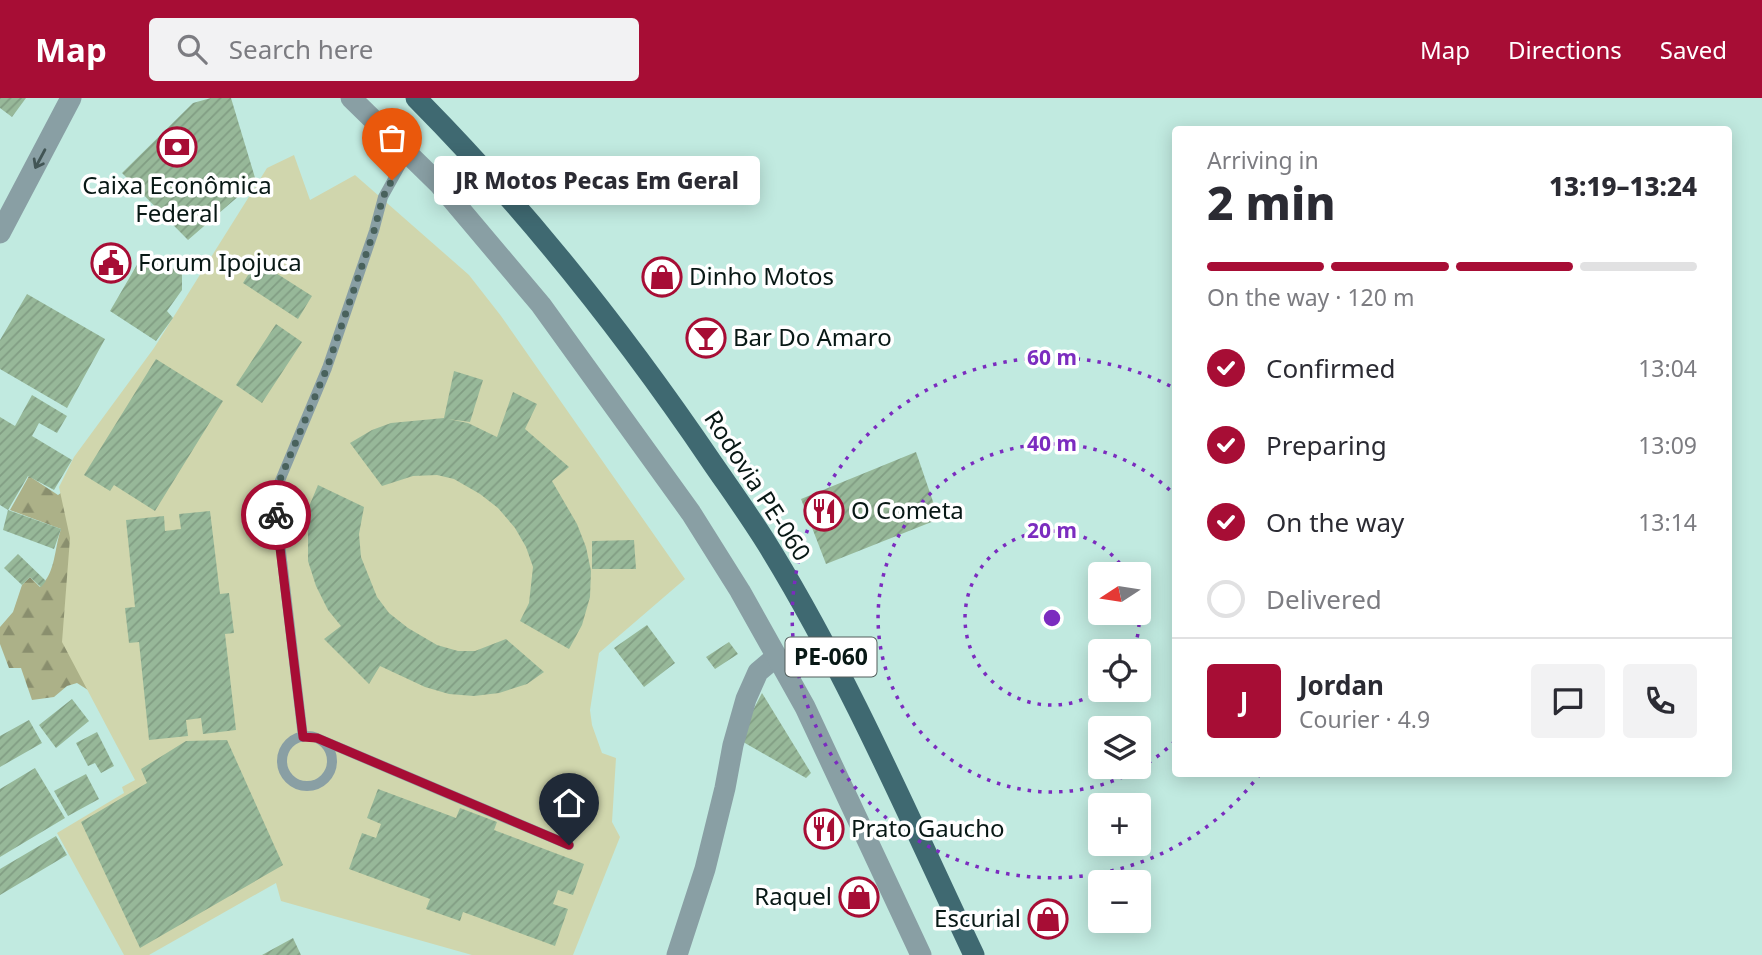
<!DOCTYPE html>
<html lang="en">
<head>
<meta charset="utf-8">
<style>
  body { margin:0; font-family:"Noto Sans",sans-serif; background:#f2f2f3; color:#2b2b33; height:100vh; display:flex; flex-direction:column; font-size:26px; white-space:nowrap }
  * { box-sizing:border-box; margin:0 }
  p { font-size:23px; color:#7c7c81 }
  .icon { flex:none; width:38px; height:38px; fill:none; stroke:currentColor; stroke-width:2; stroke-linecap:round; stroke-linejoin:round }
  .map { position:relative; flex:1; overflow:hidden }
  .details { position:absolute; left:1172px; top:28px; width:560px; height:651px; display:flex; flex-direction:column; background:#fff; border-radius:7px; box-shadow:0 4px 18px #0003 }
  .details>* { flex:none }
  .needle { width:46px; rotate:258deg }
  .fabs { position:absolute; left:1088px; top:464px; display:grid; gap:14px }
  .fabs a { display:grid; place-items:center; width:63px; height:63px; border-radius:7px; background:#fff; box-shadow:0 4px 18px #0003; font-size:35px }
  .pin { position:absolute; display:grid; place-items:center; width:60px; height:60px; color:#fff; margin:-72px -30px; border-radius:50% 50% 50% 0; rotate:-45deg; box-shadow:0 0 7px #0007 }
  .pin .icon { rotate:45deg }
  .courier { position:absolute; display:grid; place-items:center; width:70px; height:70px; margin:-35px; border:5px solid #a70d35; border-radius:50%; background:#fff; color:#222; box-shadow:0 2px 9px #0007 }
  .bubble { position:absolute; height:49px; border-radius:7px; background:#fff; box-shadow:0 4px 18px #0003; font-size:23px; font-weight:800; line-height:49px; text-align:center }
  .overview em { font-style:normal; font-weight:800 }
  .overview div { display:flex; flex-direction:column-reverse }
  .overview { display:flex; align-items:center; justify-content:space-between; height:119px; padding:0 35px }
  h1 { font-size:46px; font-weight:800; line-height:52px }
  .bar { display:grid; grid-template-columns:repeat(4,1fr); gap:10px 7px; align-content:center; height:84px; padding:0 35px }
  .bar i { height:9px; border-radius:5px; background:#e1e1e2 }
  .bar .active { background:#a70d35 }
  .bar p { grid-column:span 4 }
  .line { display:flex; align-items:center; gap:18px; padding:0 35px; border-top:2px solid #e1e1e2 }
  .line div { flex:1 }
  .round { display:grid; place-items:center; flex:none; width:74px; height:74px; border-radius:7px; background:#f2f2f3 }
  ol { padding:0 35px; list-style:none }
  li { display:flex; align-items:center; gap:21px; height:77px }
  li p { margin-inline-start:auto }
  li .icon { padding:7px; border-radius:50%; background:#a70d35; color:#fff; stroke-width:4 }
  li:last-child { color:#7c7c81 }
  li i { width:38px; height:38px; border:4px solid #e1e1e2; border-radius:50% }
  header { display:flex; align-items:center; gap:42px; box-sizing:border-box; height:98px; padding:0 35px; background:#a70d35; color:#fff }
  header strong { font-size:33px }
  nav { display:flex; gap:38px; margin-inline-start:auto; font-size:24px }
  .search { width:490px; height:63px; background:#f2f2f3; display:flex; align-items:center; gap:18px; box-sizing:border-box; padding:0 24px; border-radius:7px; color:#7c7c81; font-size:26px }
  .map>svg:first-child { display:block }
  .forest { fill:url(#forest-firs) }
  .pitch { fill:#d0d6ad }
  .building { fill:url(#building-hatch) }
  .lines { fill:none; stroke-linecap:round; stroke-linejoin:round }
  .service { stroke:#899fa4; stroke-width:10 }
  .minor { stroke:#899fa4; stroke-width:21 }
  .tertiary { stroke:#899fa4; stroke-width:21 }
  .primary { stroke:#3f6971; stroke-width:21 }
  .oneway { stroke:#425555 }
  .done { stroke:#49625c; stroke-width:7; stroke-dasharray:0 12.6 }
  .route { stroke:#a70d35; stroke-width:9 }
  .ring { fill:none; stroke:#7b2cbf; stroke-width:3.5; stroke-dasharray:3.5 7 }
  .labels { text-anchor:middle; stroke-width:7; stroke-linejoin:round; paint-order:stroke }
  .shield { fill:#fff; stroke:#525d5b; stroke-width:2 }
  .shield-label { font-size:23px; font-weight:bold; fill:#081815 }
  .poi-label { font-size:24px; fill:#081815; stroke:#fff; text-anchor:start }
  .street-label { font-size:24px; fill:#081815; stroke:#fff }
  .centre { fill:#7b2cbf; stroke:#fff; stroke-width:3.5 }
  .ring-label { font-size:21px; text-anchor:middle; font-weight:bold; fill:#7b2cbf; stroke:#fff; stroke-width:7; stroke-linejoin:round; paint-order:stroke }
</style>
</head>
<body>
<header>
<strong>Map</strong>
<div class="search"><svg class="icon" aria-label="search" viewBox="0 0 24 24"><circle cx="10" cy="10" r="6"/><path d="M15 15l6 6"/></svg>Search here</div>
<nav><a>Map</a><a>Directions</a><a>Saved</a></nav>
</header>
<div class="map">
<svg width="1762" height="857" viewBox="0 0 1762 857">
  <defs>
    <pattern id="forest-firs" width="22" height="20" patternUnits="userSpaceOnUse" patternTransform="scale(1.75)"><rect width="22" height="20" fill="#acb188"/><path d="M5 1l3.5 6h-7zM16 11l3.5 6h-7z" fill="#8a8f6e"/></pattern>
    <pattern id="building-hatch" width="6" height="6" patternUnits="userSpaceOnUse" patternTransform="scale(1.75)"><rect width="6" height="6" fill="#97b899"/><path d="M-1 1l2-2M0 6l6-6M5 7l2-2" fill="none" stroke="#819d83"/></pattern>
  </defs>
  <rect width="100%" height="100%" fill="#c1eae0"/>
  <path class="forest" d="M29,378L58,397L76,384L88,592L77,585L67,588L54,599L32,602L21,570H9L0,546V529L13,514L22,487L30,479L40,489C56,474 54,451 61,431L10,412Z"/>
  <path class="pitch" d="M294,57L310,102L355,77L469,177L501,218L685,481L599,555L590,612L592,627L602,655L616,660L612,724L620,739L573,857H472L281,803L276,785L149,857H124L57,735L124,695L122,689L135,682L62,544L70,440L59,389L74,359L154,250L267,70Z"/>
  <path class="building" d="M0,0H26L12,19L0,10Z
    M211,0H231L256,83L188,142L122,75L193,5Z
    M145,153L182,176V192L167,213L173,220L156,243L110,213Z
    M257,163L312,198L298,221L243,185Z
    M27,196L105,241L67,310L0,271V242Z
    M276,226L302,244L262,305L236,287Z
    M156,261L223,303L155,413L114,387L110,393L84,377Z
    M454,273L483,282L470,324L448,321L468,325L497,339L513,294L537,306L525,331L569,369L552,383L577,426L586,449L591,473L590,499L582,527L569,551L520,523L529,505L533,469L526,449L515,430L498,410L480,396L454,381L437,377L413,378L382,388L350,345L372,332L391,325L444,320Z
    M32,297L67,318L57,335L39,325L32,338L72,362L54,392L28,378L8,412L0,407V319L15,328Z
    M916,354L939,421L826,466L801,401Z
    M318,387L364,409L359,436L361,459L377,499L389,515L408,530L437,547L458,553H475L506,541L544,574L527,586L499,595L474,598L449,596L425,589L380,568L369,586L324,541L341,528L328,512L316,488L308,463V411Z
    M8,412L61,431L54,451L3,432Z
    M210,413L220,496L229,495L234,535L225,536L236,632L203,636L201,620L186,622L188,638L149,642L139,544L129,545L125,510L135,509L126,422L164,418L165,433L181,431L179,416Z
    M634,442L636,471H592V443Z
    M18,456L46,483L41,489L30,479L22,487L4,470Z
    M647,527L675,565L644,589L614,550Z
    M729,544L738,556L715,571L706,559Z
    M762,595L811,675L806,680L738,641Z
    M72,601L89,623L56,650L39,627Z
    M29,622L42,645L0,669V638Z
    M97,634L114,668L101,675L95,665L88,668L76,645Z
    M227,642L283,767L140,850L81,724L147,685L141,671L186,643Z
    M35,670L65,720L0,759V691Z
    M86,676L99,701L68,718L54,693Z
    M378,691L456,720L460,710L497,724L494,732L584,766L573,797L558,792L553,806L568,811L555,848L463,814L460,823L426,811L430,801L349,771L362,735L376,740L381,726L367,720Z
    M56,738L67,757L0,797V771Z
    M293,840L301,857H262Z"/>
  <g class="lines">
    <path class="service" d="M282 663a25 25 0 1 1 50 0a25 25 0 1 1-50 0Z
      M303,639L275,403L279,385L327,270L374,133L383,99L407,56
      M317,640L569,747"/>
    <path class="minor" d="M677,857L705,771L725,690L733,647L746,601L758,574L776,559"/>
    <path class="tertiary" d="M351,0L439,86L541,207L691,415L740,493L805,609L921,857
      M0,135L71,0"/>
    <path class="primary" d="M416,0C527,112 625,236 713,366C733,395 754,424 772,454C849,580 911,724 974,857"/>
  </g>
  <defs><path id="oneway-shaft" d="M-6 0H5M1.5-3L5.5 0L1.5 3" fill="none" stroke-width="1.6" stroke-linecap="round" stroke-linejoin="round" transform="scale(1.75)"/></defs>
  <use class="oneway" href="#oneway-shaft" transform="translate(40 61) rotate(118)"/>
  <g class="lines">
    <path class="done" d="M276,417L275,403L279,384L327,270L374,133L383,99L392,82"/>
    <path class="route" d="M276,417L303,639L317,640L569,747"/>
  </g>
  <g class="ring">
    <path d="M1101 592A87 87 0 1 1 1127 476M1139 515A87 87 0 0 1 1133 553"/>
    <path d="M1175 643A174 174 0 1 1 1175 397"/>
    <path d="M1260 676A260 260 0 1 1 1174 290"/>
  </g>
  <defs>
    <g id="bank-ring" transform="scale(2.0125)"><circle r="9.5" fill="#fff" stroke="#a70d35" stroke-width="1.5"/><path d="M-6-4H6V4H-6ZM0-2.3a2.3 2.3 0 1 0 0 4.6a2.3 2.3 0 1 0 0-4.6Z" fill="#a70d35"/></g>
    <g id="civic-ring" transform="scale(2.0125)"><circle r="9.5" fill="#fff" stroke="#a70d35" stroke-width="1.5"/><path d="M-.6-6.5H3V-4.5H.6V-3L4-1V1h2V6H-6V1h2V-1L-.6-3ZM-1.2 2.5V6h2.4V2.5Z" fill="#a70d35"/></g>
    <g id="shop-ring" transform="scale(2.0125)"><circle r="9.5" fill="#fff" stroke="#a70d35" stroke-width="1.5"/><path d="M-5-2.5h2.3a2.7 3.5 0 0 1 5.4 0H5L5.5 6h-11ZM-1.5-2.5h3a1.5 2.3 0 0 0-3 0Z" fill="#a70d35"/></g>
    <g id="bar-ring" transform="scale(2.0125)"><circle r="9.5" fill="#fff" stroke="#a70d35" stroke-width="1.5"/><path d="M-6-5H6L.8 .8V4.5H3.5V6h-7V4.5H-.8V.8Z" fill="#a70d35"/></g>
    <g id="restaurant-ring" transform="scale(2.0125)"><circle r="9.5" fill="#fff" stroke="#a70d35" stroke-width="1.5"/><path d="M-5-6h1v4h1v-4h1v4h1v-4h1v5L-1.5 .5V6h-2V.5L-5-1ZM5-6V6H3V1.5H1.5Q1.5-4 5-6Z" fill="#a70d35"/></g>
  </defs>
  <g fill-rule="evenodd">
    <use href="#bank-ring" x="177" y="49"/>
    <use href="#civic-ring" x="111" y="165"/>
    <use href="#shop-ring" x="662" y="179"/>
    <use href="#bar-ring" x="706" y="240"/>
    <use href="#restaurant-ring" x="824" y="413"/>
    <use href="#restaurant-ring" x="824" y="731"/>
    <use href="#shop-ring" x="859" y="799"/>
    <use href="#shop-ring" x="1048" y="821"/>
  </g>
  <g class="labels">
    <rect class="shield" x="785.5" y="539.5" width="91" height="39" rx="5"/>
    <g class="shield-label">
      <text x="831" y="567">PE-060</text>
    </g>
    <g class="poi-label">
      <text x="177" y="96" text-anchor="middle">Caixa Econômica<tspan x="177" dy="28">Federal</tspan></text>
      <text x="138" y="173">Forum Ipojuca</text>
      <text x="689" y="187">Dinho Motos</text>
      <text x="733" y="248">Bar Do Amaro</text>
      <text x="851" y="421">O Cometa</text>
      <text x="851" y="739">Prato Gaucho</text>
      <text x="832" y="807" text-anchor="end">Raquel</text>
      <text x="1021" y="829" text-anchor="end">Escurial</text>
    </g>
    <g class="street-label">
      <text transform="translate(757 388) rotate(57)" y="8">Rodovia PE-060</text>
    </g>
  </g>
  <circle cx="1052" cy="520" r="10" class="centre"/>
  <g class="ring-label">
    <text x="1052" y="267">60 m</text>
    <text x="1052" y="353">40 m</text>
    <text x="1052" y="440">20 m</text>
  </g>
</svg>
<div class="fabs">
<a><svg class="needle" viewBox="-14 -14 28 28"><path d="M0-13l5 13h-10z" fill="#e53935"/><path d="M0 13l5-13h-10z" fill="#7c7c81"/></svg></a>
<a><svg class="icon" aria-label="locate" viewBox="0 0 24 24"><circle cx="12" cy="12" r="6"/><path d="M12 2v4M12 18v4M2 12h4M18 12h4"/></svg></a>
<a><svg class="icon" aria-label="layers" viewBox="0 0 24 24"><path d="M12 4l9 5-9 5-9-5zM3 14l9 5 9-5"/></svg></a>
<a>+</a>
<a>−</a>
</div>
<div class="pin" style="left:392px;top:82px;background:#ea580c"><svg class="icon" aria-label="bag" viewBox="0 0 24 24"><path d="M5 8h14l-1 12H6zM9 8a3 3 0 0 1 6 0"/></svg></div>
<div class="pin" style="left:569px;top:747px;background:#1f2937"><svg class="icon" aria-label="home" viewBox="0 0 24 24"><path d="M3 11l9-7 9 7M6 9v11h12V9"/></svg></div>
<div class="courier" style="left:276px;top:417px"><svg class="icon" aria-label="bike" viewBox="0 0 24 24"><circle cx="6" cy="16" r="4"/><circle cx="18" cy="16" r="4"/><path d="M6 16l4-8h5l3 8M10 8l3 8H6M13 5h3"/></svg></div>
<div class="bubble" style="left:434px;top:58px;width:326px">JR Motos Pecas Em Geral</div>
<section class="details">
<div class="overview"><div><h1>2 min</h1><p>Arriving in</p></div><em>13:19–13:24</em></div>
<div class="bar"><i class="active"></i><i class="active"></i><i class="active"></i><i></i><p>On the way · 120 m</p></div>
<ol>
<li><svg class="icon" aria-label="check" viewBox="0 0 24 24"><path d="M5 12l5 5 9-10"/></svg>Confirmed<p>13:04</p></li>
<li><svg class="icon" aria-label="check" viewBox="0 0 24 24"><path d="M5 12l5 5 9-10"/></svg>Preparing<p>13:09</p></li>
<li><svg class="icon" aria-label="check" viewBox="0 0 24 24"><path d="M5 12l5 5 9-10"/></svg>On the way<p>13:14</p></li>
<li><i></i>Delivered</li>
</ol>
<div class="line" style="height:126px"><b class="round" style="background:#a70d35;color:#fff">J</b><div><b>Jordan</b><p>Courier · 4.9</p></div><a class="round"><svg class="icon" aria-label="chat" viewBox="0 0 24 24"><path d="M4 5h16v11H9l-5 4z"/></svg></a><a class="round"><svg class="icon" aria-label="phone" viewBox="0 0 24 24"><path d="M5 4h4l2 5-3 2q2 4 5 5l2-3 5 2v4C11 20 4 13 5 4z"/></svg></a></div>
</section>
</div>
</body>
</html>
